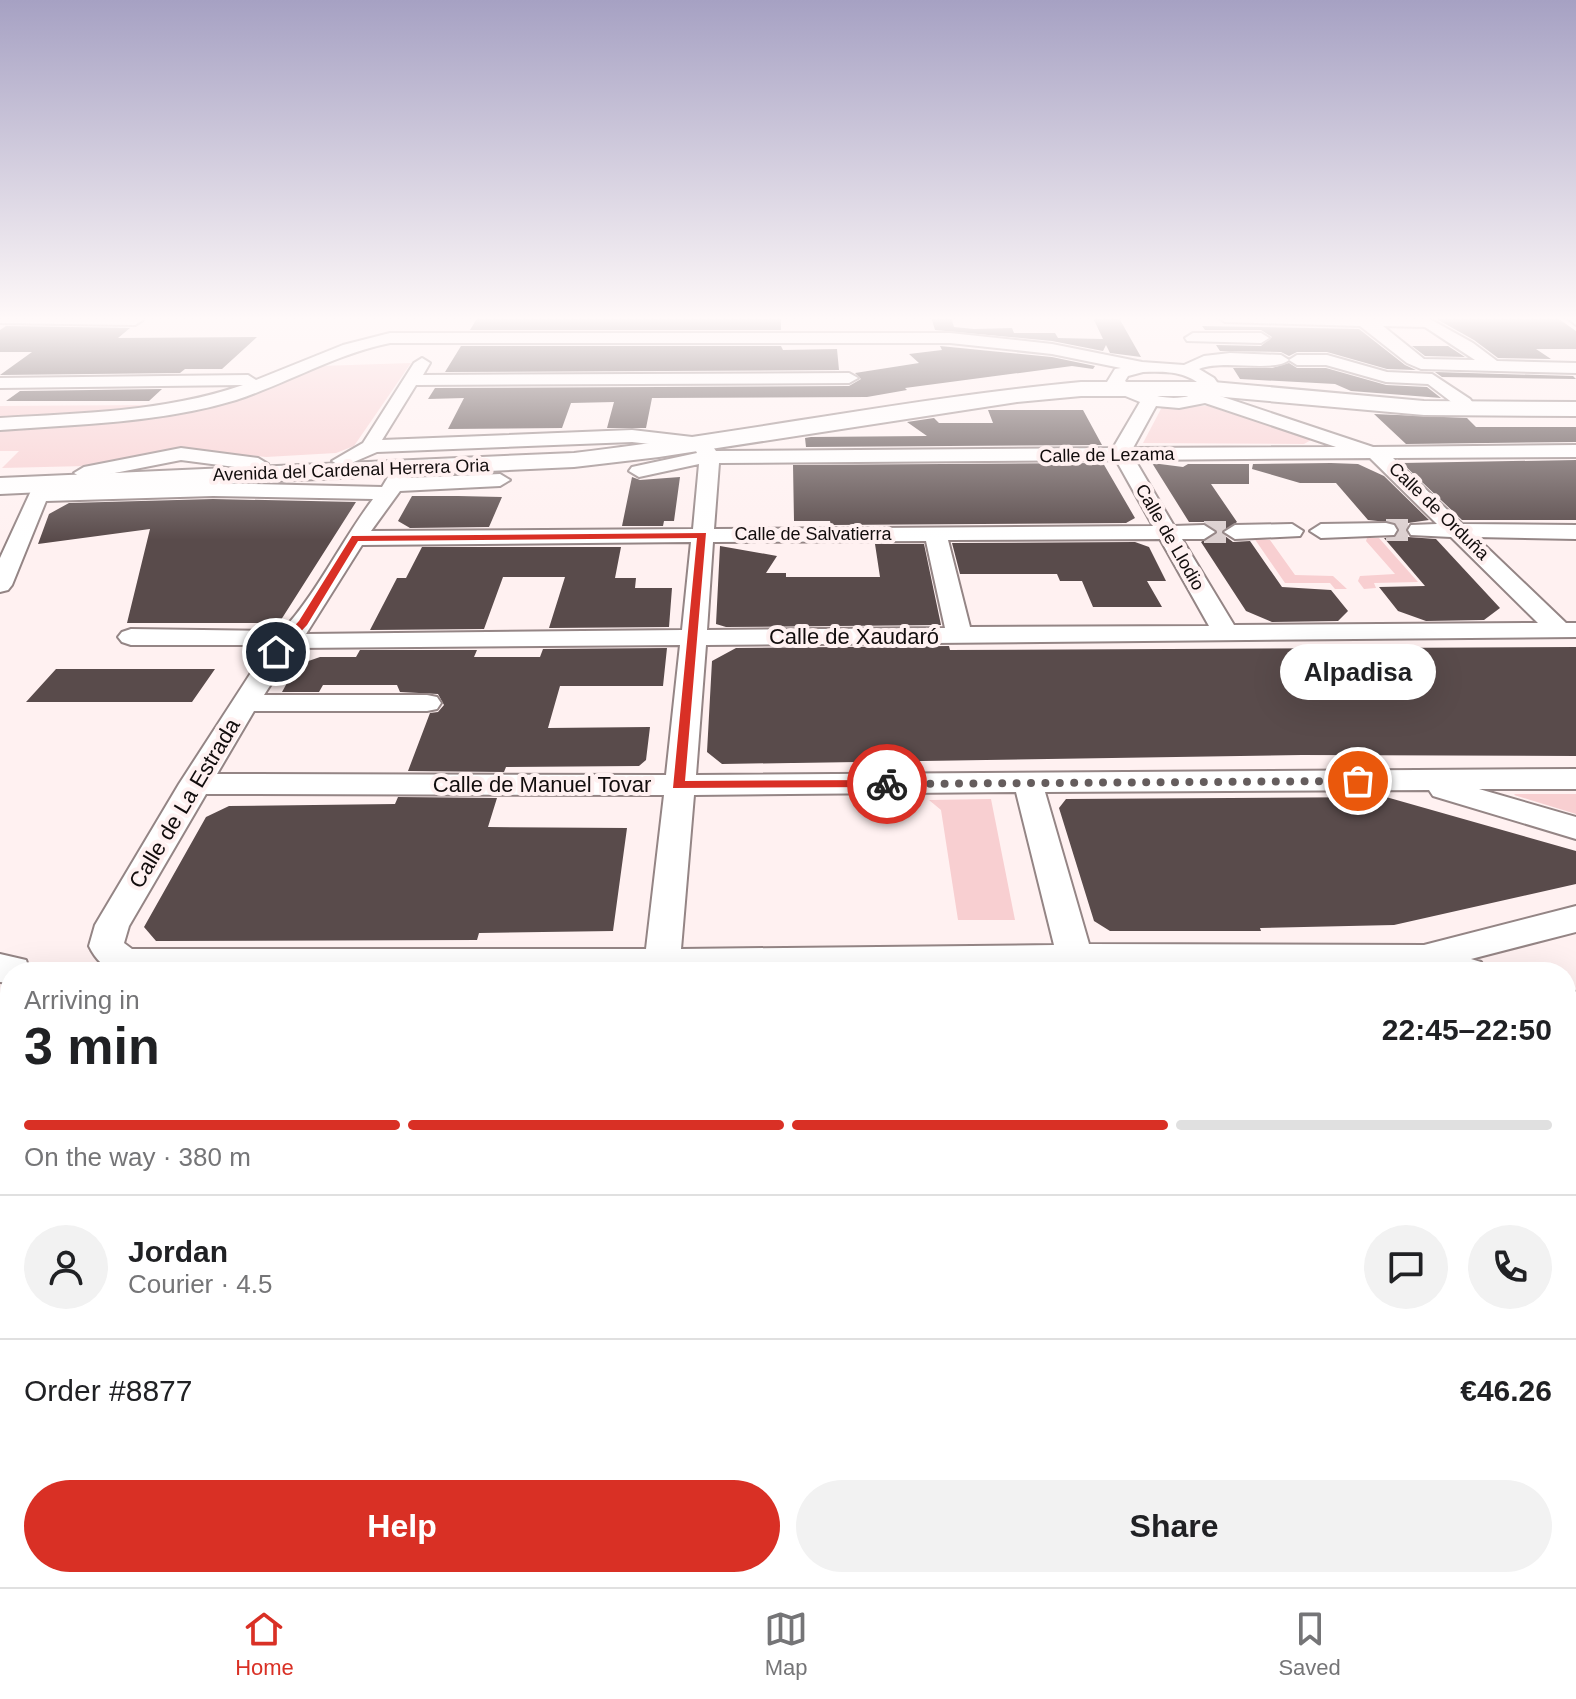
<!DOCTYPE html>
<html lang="en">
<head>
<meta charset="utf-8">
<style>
  body { margin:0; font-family:Arial,sans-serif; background:#f2f2f2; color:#202124; height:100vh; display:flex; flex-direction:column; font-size:30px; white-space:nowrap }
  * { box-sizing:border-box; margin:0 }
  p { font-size:26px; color:#757577 }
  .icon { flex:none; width:44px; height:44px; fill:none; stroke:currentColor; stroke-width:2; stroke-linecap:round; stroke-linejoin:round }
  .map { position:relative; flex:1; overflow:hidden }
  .side { position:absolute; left:0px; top:962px; width:1576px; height:626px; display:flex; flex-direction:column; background:#fff; border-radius:32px 32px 0 0; box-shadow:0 8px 32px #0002 }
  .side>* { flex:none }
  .pin { position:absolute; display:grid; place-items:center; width:68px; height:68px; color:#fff; margin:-34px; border:4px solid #fff; border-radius:50%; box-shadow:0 2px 8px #0007 }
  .courier { position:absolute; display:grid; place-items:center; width:80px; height:80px; margin:-40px; border:6px solid #d93025; border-radius:50%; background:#fff; color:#222; box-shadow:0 2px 10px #0007 }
  .bubble { position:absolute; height:56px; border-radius:28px; background:#fff; box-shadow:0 8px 32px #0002; font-size:26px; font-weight:700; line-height:56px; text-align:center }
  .headline em { font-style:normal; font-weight:700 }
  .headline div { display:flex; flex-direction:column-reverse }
  .headline { display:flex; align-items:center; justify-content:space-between; height:136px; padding:0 24px }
  h1 { font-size:52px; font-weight:700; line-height:60px }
  .bar { display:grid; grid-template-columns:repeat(4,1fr); gap:12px 8px; align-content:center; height:96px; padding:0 24px }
  .bar i { height:10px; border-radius:6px; background:#e0e0e0 }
  .bar .on { background:#d93025 }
  .bar p { grid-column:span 4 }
  .line { display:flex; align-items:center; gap:20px; padding:0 24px; border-top:2px solid #e0e0e0 }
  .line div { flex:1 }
  .round { display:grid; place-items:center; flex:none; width:84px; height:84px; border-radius:42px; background:#f2f2f2 }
  .cta { display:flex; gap:16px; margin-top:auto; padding:16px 24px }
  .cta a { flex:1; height:92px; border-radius:48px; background:#d93025; color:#fff; font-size:32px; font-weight:700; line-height:92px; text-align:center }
  .cta a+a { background:#f2f2f2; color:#202124 }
  .dock { display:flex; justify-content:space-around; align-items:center; height:112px; border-top:2px solid #e0e0e0; background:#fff; font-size:22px; color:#757577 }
  .dock a { display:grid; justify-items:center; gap:4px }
  .dock .on { color:#d93025 }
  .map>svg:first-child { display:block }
  .green { fill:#f8cfd1 }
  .building { fill:#594b4b }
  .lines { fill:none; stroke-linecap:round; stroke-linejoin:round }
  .minor-tunnel { stroke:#dbcfcf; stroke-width:22; stroke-dasharray:22 11; stroke-linecap:butt }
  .minor-casing { stroke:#948585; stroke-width:4 }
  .major-casing { stroke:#948585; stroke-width:4 }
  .minor { fill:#fff; fill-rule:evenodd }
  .major { fill:#fff; fill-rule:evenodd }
  .rail { stroke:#3e3838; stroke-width:7; stroke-dasharray:17 17; stroke-linecap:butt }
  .route { fill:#d93025 }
  .done { stroke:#655d5d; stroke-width:8; stroke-dasharray:0 14.4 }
  .labels { text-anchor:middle; stroke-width:8; stroke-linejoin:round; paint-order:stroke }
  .far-street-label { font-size:18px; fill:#120d0d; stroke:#fff1f1 }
  .street-label { font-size:22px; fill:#120d0d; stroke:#fff1f1 }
</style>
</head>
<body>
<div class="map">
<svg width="1576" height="1587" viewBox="0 0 1576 1587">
  <rect width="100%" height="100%" fill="#fff1f1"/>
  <path class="green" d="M411,363L354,446L336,453L266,457L183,449L86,466L2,468L19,451H0V429L189,412L222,404L320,366Z
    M158,405V406L0,420V406Z
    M1208,406L1308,438L1311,440L1304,444L1143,443L1162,407Z
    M1254,538L1270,540L1295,575L1333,576L1347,589H1335L1330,583H1285Z
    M1367,538H1379L1418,582L1374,583L1376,588L1364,589L1358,581L1360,576L1395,574L1366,541Z
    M1576,794V814L1514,795L1515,794Z
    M991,799L1015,920H958L941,810L929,800Z
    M1566,1490L1576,1495V1587H1200L1206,1578H1566Z
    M1020,1578H1186L1195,1587H1012Z"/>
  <path class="building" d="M478,317H781V330H470Z
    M931,317H951L954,327L974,329L1012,328L1014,333H1055L1058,338L1103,339L1093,318H1119L1141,357L1110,353L1106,345L1103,351L1052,341L935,330Z
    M1433,317H1556L1576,331V349H1536L1551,359L1498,358L1474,340Z
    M6,326L130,328L118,338L257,337L222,369H185L180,373L0,375L32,352H0V330Z
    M1202,326L1359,329L1405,365L1416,370L1387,369L1327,352H1297L1289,356L1281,352L1220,351L1216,345L1261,346L1272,337L1261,330H1205Z
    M461,346H781L783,350L837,349L839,370L445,372Z
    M940,346L1052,357L1095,366L1093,369L1072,366L905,388L907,390L867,397L652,398L646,428H607L614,402L571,403L562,428L448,429L464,398L428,399L435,388L849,386L861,379L855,373L919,363L909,354L942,350Z
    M1412,346H1448L1465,357L1425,356Z
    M1289,363L1297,368H1326L1386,385L1427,387L1441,398L1351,391L1335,384L1240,379L1233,368H1272Z
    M1435,372L1573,376L1576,379L1442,377Z
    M162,389L149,401H6L20,391Z
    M988,410H1083L1102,445L806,447L805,438L811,437L927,436L907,422L934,418L939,423H993Z
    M1374,414L1467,418L1476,427H1576V442L1406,444Z
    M1576,460V520H1462L1402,463Z
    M1103,463L1135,518L1126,523L831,525L830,521H794L793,465Z
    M1152,463L1183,467L1188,464H1249V484H1211L1237,522L1221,533L1233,542L1250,541L1282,587L1331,590L1348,611L1338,621L1272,622L1246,611L1201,542L1218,531L1206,522H1189Z
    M1331,463L1358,464L1384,476L1429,520L1408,523L1405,528L1408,537L1436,539L1500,608L1484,620L1426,621L1398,611L1379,587L1425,586L1384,538L1397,537L1400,532L1397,523L1368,520L1336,483H1300L1252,469L1253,464Z
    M632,477L640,480L680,477L674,521H664L663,526H622Z
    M412,496H458L502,497L489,527L410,528L398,521Z
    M213,499L356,502L279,623H127L150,529L38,544L49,514L69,503Z
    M1135,542L1149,547L1166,581H1147L1162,607H1093L1082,581H1060L1057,574H960L952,543Z
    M875,544H924L941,625L726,627L716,624L720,546L777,556L766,573H786V577H880Z
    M422,547H621L615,578H636L635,588H672L669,627L549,628L565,577H503L484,629L370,630L397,578H406Z
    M949,646L950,650L1576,647V756L1302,755L722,764L707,752L712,661L736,648Z
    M667,648L663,686H560L548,728L650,727L646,760L639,766L506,767L504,772L408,771L430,713L438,712L444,705L438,694L400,692L397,685H323L319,692H282L297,665L320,657H356L360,650H477L474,657H540L543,649Z
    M56,669H215L192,702H26Z
    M398,797L497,798L488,827L627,828L613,931L479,933L477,940L156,941L144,927L206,817L229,806L395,804Z
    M1386,797L1576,851V884L1394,925L1260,928L1261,931H1110L1094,921L1059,808L1066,799Z"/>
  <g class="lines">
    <path class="minor-tunnel" d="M1386,530H1419
      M1204,532H1235"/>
    <g class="minor-casing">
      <path id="minor" d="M0,317H141L143,320L135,325L0,323Z
        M1218,317L1428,318L1473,343L1497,361L1576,363V373L1421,369L1407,363L1360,326L1225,322ZM1383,326L1425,327L1475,360L1424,359Z
        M1566,317H1576V325Z
        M390,333H950L1052,344L1142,362L1184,365L1204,356L1230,353L1281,355L1289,360L1297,355H1327L1387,372L1432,374L1470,399L1473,403L1470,407H1458L1428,384L1386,382L1326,365H1297L1289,360C1273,373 1224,359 1199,369L1214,378L1222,389L1217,395L1373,447L1576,445V457L1393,458L1462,524L1576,525V539L1476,537L1566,623H1576V637L706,645L696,775L1576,769V789H1479L1576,817V839L1433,796L1429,790L1045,792L1089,944L1424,945L1576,906V932L1471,959L1481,962L1486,972L1240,969L118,972C103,967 96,960 89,946L95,925L179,784L269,645H131L122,642L118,637L122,632L131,629L282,631C316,595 342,540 373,499L213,496L46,501L12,585L8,590L0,592V558L36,480H50L51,488L213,483L382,487L388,477L386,468L396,462L403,464L407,478L500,474L510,480L500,486L400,491L371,531L693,529L699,464L639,477L629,471L632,467L697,453L695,449L632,442L377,452L342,467L332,461L363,443L414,363L422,358L430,363L423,375L849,373L858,378L849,383L416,385L382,440L632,430L701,438L708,440L716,451L1113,448L1140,402L1118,393L1107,382L1115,369L1121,368L1052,354L950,343H390C336,354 288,383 236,400C160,423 79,424 0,430V418C82,413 165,412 243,385L0,388V378L248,375L256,380L343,345ZM1143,372C1165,371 1188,371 1204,388C1183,406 1145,397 1125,381L1128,376ZM1205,403L1336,447L1133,448L1156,406L1179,408ZM1370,458L1437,524L1411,525L1408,530L1411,535L1451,537L1538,623L1234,625L1182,539H1204L1215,532L1204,525L1174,526L1135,460ZM1116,460L1153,526L714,529L719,463ZM1160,539L1209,626L970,627L948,540ZM926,541L945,628L707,630L713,542ZM691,542L682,630L306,634L362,545ZM680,645L666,775L217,774L254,711H427L437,709L441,703L437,697L427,695H264L294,648ZM1016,792L1054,945L681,949L694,795ZM206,794L664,795L646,949H132L124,943L129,926Z
        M1193,333H1261L1269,338L1261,343L1187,341L1185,338Z
        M181,448L258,458L268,464L258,470L181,460L84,479L74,473L84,467Z
        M1386,523L1394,525L1397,530L1394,535L1321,538L1310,531L1321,524Z
        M1292,524L1303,531L1300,536L1235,539L1224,532L1235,525Z
        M0,954L26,960L30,972H10V983L0,982Z
        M1566,989L1576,992V1022L1566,1019Z
        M0,1160L10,1161V1199L0,1198Z
        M0,1257H10V1301H0Z
        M119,1578H173L174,1587H120Z
        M321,1578H388L385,1587H318Z
        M389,1578H444L447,1587H392Z
        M663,1578H720L723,1587H666Z
        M868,1578H927L924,1587H865Z"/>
    </g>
    <g class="major-casing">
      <path id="major" d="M1081,382H1213L1424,401L1576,402V416L1424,415L1213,396H1081L1017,402L659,457L574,467L0,494V478L574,453C743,433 911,398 1081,382Z"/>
    </g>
    <use href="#minor" class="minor"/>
    <use href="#major" class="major"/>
    <path class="rail" d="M0,1029L10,1030
      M0,1042L10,1043
      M1566,1101L1576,1104
      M1566,1117L1576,1119"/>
  </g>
  <linearGradient id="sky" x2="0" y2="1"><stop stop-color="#a6a1c3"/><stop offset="0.59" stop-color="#fff9f9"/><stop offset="1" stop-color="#fff9f9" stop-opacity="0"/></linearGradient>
  <rect width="1576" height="540" fill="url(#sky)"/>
  <path class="route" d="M706,533L685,781L887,780L893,784L891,787L673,788L697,538L358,541L307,625L280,654L270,652L299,621L352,536Z"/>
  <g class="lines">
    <path class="done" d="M887,784L1358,781"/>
  </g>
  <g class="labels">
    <g class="far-street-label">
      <text transform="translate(1107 455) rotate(-1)" y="6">Calle de Lezama</text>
      <text transform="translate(351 470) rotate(-2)" y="6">Avenida del Cardenal Herrera Oria</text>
      <text transform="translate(1439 511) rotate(44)" y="6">Calle de Orduña</text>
      <text x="813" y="540">Calle de Salvatierra</text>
      <text transform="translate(1170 537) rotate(60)" y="6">Calle de Llodio</text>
    </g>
    <g class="street-label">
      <text x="854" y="644">Calle de Xaudaró</text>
      <text x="542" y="792">Calle de Manuel Tovar</text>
      <text transform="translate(184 803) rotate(-59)" y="8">Calle de La Estrada</text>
    </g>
  </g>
</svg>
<div class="pin" style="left:1358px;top:781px;background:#ea580c"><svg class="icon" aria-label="bag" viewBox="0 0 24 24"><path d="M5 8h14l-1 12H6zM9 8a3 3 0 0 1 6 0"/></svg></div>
<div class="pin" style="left:276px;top:652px;background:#1f2937"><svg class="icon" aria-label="home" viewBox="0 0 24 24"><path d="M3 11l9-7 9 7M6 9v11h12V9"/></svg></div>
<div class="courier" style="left:887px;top:784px"><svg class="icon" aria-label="bike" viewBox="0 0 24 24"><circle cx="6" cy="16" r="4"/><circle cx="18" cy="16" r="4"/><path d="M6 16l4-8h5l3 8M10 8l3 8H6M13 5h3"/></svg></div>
<div class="bubble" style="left:1280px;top:644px;width:156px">Alpadisa</div>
<section class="side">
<div class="headline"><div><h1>3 min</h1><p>Arriving in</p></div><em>22:45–22:50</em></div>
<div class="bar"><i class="on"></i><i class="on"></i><i class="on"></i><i></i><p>On the way · 380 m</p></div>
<div class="line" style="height:144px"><a class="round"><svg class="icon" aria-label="person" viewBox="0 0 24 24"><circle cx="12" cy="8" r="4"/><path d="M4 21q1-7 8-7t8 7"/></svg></a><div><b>Jordan</b><p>Courier · 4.5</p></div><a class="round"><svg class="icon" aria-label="chat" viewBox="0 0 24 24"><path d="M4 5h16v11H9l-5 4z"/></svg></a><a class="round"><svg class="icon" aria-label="phone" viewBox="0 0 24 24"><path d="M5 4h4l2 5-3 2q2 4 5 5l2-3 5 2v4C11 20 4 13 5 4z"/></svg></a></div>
<div class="line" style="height:104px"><div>Order #8877</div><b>€46.26</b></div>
<div class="cta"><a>Help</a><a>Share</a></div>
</section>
</div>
<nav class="dock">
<a class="on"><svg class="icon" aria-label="home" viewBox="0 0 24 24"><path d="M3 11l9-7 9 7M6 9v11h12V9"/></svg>Home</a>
<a><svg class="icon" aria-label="map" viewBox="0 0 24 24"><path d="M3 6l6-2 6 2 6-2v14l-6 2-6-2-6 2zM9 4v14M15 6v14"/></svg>Map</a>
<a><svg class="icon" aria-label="saved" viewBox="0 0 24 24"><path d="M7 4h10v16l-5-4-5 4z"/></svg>Saved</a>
</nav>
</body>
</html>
